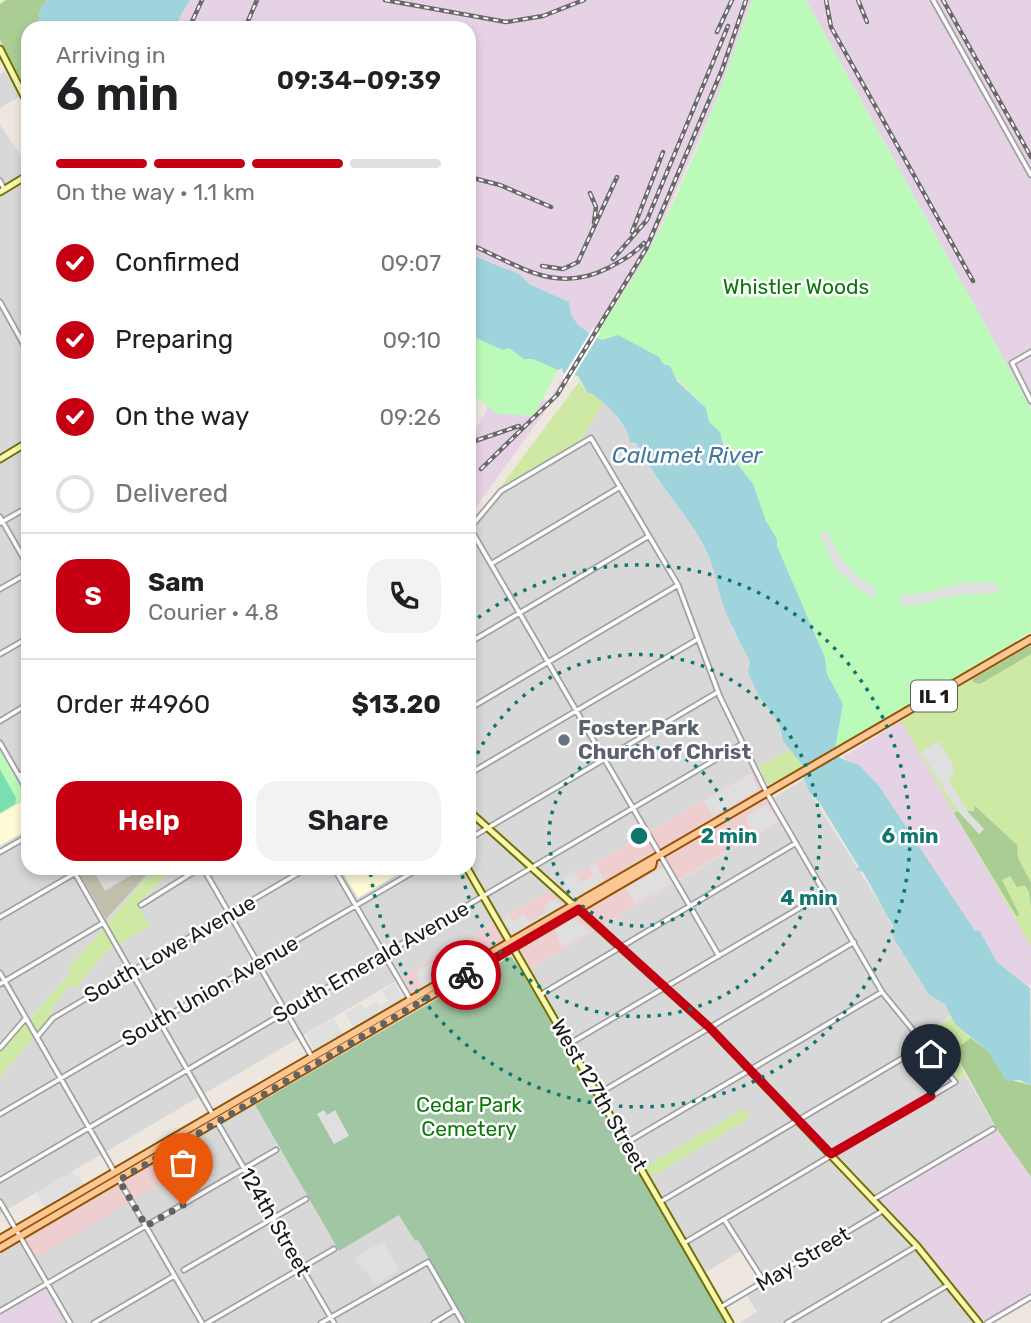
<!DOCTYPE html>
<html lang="en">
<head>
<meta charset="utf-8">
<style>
  body { margin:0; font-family:Rubik,sans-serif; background:#f2f2f2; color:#202124; height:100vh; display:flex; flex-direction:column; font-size:26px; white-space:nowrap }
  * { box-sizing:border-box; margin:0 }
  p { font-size:23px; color:#757577 }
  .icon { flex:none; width:38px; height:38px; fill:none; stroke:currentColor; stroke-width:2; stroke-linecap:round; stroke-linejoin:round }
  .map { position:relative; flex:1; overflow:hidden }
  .panel { position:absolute; left:21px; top:21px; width:455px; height:854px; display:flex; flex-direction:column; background:#fff; border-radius:21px; box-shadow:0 4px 10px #0003 }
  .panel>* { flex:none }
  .pin { position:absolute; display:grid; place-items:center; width:60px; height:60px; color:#fff; margin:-72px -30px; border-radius:50% 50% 50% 0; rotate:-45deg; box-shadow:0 0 7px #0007 }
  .pin .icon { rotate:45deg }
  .courier { position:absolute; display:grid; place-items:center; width:70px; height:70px; margin:-35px; border:5px solid #c60013; border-radius:50%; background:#fff; color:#222; box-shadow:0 2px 9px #0007 }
  .overview em { font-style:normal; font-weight:600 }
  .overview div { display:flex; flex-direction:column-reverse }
  .overview { display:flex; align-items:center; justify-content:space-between; height:119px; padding:0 35px }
  h1 { font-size:46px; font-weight:600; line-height:52px }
  .bar { display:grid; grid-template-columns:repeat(4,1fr); gap:10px 7px; align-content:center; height:84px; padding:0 35px }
  .bar i { height:9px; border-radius:5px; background:#e0e0e0 }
  .bar .current { background:#c60013 }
  .bar p { grid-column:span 4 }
  .line { display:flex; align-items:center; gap:18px; padding:0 35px; border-top:2px solid #e0e0e0 }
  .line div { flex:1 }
  .round { display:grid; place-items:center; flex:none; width:74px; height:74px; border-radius:21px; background:#f2f2f2 }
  ol { padding:0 35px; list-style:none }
  li { display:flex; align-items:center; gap:21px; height:77px }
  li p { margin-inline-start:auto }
  li .icon { padding:7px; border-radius:50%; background:#c60013; color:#fff; stroke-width:4 }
  li:last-child { color:#757577 }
  li i { width:38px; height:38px; border:4px solid #e0e0e0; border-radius:50% }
  .button { display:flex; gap:14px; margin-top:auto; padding:14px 35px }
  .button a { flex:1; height:80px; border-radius:21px; background:#c60013; color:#fff; font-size:28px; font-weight:600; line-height:80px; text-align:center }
  .button a+a { background:#f2f2f2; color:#202124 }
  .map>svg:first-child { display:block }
  .residential { fill:#d9d8d8 }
  .commercial { fill:#efced0 }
  .industrial { fill:#e6d2e5 }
  .education { fill:#fffbd7 }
  .construction { fill:#c1bfac }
  .grass { fill:#cde9a4 }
  .forest { fill:#aacd94 }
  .cemetery { fill:#a1c6a3 }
  .park { fill:#bcfaba }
  .pitch { fill:#7cdfaf }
  .parking { fill:#dfdfdf }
  .water { fill:#9fd4dc }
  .pier { fill:#fff }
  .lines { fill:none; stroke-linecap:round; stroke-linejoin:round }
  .street-casing { stroke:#a2a2a2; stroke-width:7 }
  .secondary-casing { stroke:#707103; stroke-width:9 }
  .primary-casing { stroke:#925300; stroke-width:10 }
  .street { stroke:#fff; stroke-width:3.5 }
  .secondary { stroke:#faf7b1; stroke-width:5 }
  .primary { stroke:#fdc695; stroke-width:6 }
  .rail-casing { stroke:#696969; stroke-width:4.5 }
  .rail { stroke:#fff; stroke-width:2; stroke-dasharray:5; stroke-linecap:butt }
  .done { stroke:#646260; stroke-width:7; stroke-dasharray:0 12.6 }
  .route { stroke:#c60013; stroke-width:9 }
  .ring { fill:none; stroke:#0f766e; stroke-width:3.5; stroke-dasharray:3.5 7 }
  .worship-dot { fill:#6b7280; stroke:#fff; stroke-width:2.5 }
  .labels { text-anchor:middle; stroke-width:5; stroke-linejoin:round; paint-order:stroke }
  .shield { fill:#fff; stroke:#5f5f5f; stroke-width:2 }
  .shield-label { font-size:19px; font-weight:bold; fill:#1b1b1b }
  .park-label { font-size:21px; fill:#0b7909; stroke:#fff }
  .worship-label { font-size:21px; font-weight:bold; fill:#5b616d; stroke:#fff; text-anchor:start }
  .street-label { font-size:21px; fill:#1b1b1b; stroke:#fff }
  .water-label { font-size:23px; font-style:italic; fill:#42789c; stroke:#fff }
  .centre { fill:#0f766e; stroke:#fff; stroke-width:3.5 }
  .ring-label { font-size:21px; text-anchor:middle; font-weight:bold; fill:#0f766e; stroke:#fff; stroke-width:5; stroke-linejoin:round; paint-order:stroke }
</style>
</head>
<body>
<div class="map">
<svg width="1031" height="1323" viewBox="0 0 1031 1323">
  <rect width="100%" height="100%" fill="#ede7e0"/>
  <path class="residential" d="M5,71L20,96L0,108V74Z
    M0,125L28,166V868H155L68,969L70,973L0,1052Z
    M604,401L627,427L631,444L636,443L679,503L705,549L715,569L720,597L730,615L732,629L751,662L748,672L758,695L779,723L781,734L790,749L579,873L574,868L559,885L501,919L469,865V523L499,489L581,440Z
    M806,778L811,794L887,915L902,952L929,995L945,1004L952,1015L922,1035L953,1076L959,1079L965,1075L997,1129L876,1202L915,1244L979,1323H739L757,1312L746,1294L764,1283L744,1249L706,1272L529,969L781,820L770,800Z
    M174,868H340L358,897L408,868H462L494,923L0,1214V1077L54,1014L51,1009L71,984L75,988L107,951L118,945L141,910L137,905Z
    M254,1104L338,1250L399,1215L415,1241L418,1240L466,1323H63L42,1287L0,1312V1252L211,1154L200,1135Z"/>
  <path class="commercial" d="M754,770L781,819L529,969L501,919L559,885L574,868L579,873Z
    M494,923L505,943L410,998L399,979Z
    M200,1135L212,1154L33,1259L22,1240Z"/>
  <path class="industrial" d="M190,0H752L717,99L658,232L633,279L594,336L577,326L570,314L569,302L529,284L518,274L469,254V28H178L179,18Z
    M806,0H1031V408L886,145Z
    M564,374L571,375L469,517V439L484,416L489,402L550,400Z
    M901,721L1031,946V984L1028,986L997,962L979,931L976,932L951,899L879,786L867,773L843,757Z
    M997,1129L1031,1177V1296L979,1323L933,1265L875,1202Z
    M42,1287L63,1323H0V1312Z"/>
  <path class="education" d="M28,798V829L0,846V814Z
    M340,868H408L358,898Z"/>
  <path class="construction" d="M143,868H153L106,919L81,876L93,870L105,891Z"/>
  <path class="grass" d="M579,382L587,392L604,401L581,440L499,489Z
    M1031,645V946L901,721Z
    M790,749L803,767L768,785L759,767Z
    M155,868H174L137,905L150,926L107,951L75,989L71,984L51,1009L54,1014L0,1077V1052L70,974L68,969Z
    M952,1017L955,1024L971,1038L956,1055L965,1075L958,1079L921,1035Z
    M743,1109L749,1114L747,1120L651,1177L645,1167Z"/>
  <path class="forest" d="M6,0H48L41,7L37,28H28V96L0,40V4Z
    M1031,645V654L980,684L973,682V679Z
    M975,806L1017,845L1018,858L1031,883V907L1029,892L1025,885L1017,887L1010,876L1002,880L1019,914L1017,917L954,813L958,811L980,834L984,829L967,811H974Z
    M971,1038L988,1051L1011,1080L1031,1085V1177L997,1129L956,1055L957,1048Z"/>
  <path class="cemetery" d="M511,956L520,969L726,1323H466L418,1240L415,1241L399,1215L339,1251L255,1105Z"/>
  <path class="park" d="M752,0H806L1031,408V632L835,749L843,704L827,674L825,658L766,521L753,484L724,447V440L709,422L706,408L660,361L618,335L602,340L594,336C607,316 621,298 633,278C685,192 719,94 752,0Z
    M469,329L558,369L534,416L498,414L469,391Z
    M0,749L28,797L0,814Z"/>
  <path class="pitch" d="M0,769L16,798L15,804L0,813Z"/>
  <path class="parking" d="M826,530L842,560L859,578L875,587V595L872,597L859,590L836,569L820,534Z
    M965,583H996L999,590L998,593L960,595L915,605H902L900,602L902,595L924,593Z
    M939,741L954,767L952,771L954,775L948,779L967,811L984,829L979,834L958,811L921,752Z
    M751,773L758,790L713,817L704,801Z
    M767,804L777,821L752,834L746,817Z
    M596,864L604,880L575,898L559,883L574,870L580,883L594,876L590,868Z
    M663,867L672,883L635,904L626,888Z
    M556,899L564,906L512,936L502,920L509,916L513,922L524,915L529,922L546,912L543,906Z
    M574,919L590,931L562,947L555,930Z
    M452,951L460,965L422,988L416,972Z
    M394,983L404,999L354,1028L345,1013L361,1004L365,1009L377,1001L380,1006L388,1001L382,991Z
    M334,1019L343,1035L315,1051L306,1035Z
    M324,1110L327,1115L335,1110L349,1136L334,1144L317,1114Z
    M72,1172L74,1176L78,1175L85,1186L46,1209L37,1193Z
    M383,1241L399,1270L375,1285L366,1269L363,1271L355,1258Z"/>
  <path class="water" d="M48,0H190L179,18L178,28H37L41,7Z
    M469,254L519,274L529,284L569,302C570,323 583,330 602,340L618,335L659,357L663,364L670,366L677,381L706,408L709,422L720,432L724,447L753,484L766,521L777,539V546L825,658L827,674L843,704L835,749L840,758L859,765L879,786L975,931L979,930L997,962L1030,988L1031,1085L1019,1080L1006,1081L988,1051L955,1024L945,1004L929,995L894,939L893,926L863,872L856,870L859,867L819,802L810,793L800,769L803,766L783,741L779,723L758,695L748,672L750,661C739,642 729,621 721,599C717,586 715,572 710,559C696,527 676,505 659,480C650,468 644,455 636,443H630C631,428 603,397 587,392L578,376L563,373L562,368L558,370L533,359H524L509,348L503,350L469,335Z"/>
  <path class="pier" d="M593,328L600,333L570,382L562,378Z"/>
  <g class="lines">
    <g class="street-casing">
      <path id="street" d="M933,0L1031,175
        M0,181L4,189
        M27,224L28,225
        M0,302L24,345L28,346
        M1031,352L1012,363L1031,401
        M0,517L28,566
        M0,523L28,507
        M491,564L620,487
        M0,589L28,573
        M469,643L649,536
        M0,654L28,638
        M469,709L678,585
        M0,721L28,704
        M0,743L28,792
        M469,774L698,639
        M19,776L28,770
        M469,839L718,692
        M0,852L28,836
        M72,868L213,1115
        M203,868L312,1057
        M334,868L410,999
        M141,905L200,868
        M0,917L84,868
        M0,973L115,1173
        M0,984L103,923
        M540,995L796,843
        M37,1037L53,1018L307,868
        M569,1044L825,893
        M0,1048L26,1018
        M598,1094L854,942
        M0,1114L420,868
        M217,1122L334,1323
        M626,1143L882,992
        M0,1180L742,744
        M119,1180L202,1323
        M874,1199L993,1129
        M0,1202L70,1323
        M660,1202L925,1045
        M724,1219L764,1282
        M684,1243L955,1082L882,992L768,795L720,697L678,585L591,438L501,491L470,528L719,956
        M184,1270L306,1199
        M721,1307L884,1210
        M0,1311L276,1150
        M94,1323L174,1276
        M207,1323L334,1249
        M321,1323L428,1262L463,1323
        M434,1323L455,1310
        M787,1323L917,1246
        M884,1323L948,1285
        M987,1323L1031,1297"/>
    </g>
    <g class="secondary-casing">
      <path id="secondary" d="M0,49L28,104
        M0,192L28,175
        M0,459L28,442
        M469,811L710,1028L917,1246L979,1323
        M467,868L730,1323"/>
    </g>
    <g class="primary-casing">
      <path id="primary" d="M0,1239C343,1038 688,841 1031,639
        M0,1248L652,866L653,862"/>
    </g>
    <use href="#street" class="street"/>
    <use href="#secondary" class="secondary"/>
    <use href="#primary" class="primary"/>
    <g class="rail-casing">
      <path id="rail" d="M385,0L506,22L543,16L584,0
        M826,0L831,27L973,281
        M858,0L867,22
        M943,0L1031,157
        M189,28L202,0
        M245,28L257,0
        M717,32L732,0
        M469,177L500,185L551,207
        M590,193L596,207L594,222
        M632,232L663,152
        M469,244C519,265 555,295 608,268C621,261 633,255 644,243
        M613,259L647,220L728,26
        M542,266L563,269L578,262L617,177
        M469,443L519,426
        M481,469L557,395L646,249L722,70L746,0"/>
    </g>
    <use href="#rail" class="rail"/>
  </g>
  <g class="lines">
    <path class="done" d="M183,1205L146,1226L119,1180L466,975"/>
    <path class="route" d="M466,975L579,909L710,1028L831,1154L931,1096"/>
  </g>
  <g class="ring">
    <circle cx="639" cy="836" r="90"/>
    <path d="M469 773A181 181 0 1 1 461 869"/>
    <path d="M470 624A271 271 0 1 1 370 869"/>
  </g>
  <circle class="worship-dot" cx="564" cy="740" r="7"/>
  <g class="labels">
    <rect class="shield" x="911" y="680.5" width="46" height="31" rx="5"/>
    <g class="shield-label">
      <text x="934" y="703">IL 1</text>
    </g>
    <g class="park-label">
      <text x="796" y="294">Whistler Woods</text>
      <text x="469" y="1112">Cedar Park<tspan x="469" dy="24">Cemetery</tspan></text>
    </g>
    <g class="worship-label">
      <text x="578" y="735">Foster Park<tspan x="578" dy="24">Church of Christ</tspan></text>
    </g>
    <g class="street-label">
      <text transform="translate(170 949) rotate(-30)" y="7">South Lowe Avenue</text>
      <text transform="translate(371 962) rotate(-30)" y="7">South Emerald Avenue</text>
      <text transform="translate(210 991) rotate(-30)" y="7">South Union Avenue</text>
      <text transform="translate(599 1095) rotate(60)" y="7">West 127th Street</text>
      <text transform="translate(275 1222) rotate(60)" y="7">124th Street</text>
      <text transform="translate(803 1259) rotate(-31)" y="7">May Street</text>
    </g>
    <g class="water-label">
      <text x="687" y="463">Calumet River</text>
    </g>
  </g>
  <circle cx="639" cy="836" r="10" class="centre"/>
  <g class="ring-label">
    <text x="729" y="843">2 min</text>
    <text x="910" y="843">6 min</text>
    <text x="809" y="905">4 min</text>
  </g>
</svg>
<div class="pin" style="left:183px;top:1205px;background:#ea580c"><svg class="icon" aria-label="bag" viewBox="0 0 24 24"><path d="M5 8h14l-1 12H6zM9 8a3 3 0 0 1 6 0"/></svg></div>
<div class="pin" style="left:931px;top:1096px;background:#1f2937"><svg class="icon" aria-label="home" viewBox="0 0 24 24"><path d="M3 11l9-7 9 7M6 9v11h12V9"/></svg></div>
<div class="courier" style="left:466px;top:975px"><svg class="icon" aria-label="bike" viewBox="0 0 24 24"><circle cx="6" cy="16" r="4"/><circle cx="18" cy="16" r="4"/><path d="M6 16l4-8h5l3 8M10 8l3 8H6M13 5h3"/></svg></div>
<section class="panel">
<div class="overview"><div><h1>6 min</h1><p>Arriving in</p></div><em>09:34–09:39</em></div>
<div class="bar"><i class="current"></i><i class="current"></i><i class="current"></i><i></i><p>On the way · 1.1 km</p></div>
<ol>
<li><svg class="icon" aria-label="check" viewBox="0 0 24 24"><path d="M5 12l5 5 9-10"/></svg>Confirmed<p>09:07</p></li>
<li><svg class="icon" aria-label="check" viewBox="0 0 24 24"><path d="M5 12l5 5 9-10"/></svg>Preparing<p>09:10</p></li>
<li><svg class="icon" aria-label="check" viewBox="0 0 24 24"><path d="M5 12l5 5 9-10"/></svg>On the way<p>09:26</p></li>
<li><i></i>Delivered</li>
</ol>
<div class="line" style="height:126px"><b class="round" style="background:#c60013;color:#fff">S</b><div><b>Sam</b><p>Courier · 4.8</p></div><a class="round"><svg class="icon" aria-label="phone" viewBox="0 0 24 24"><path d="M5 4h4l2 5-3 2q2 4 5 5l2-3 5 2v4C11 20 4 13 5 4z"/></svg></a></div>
<div class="line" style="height:91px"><div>Order #4960</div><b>$13.20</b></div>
<div class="button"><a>Help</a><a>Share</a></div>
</section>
</div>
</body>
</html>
